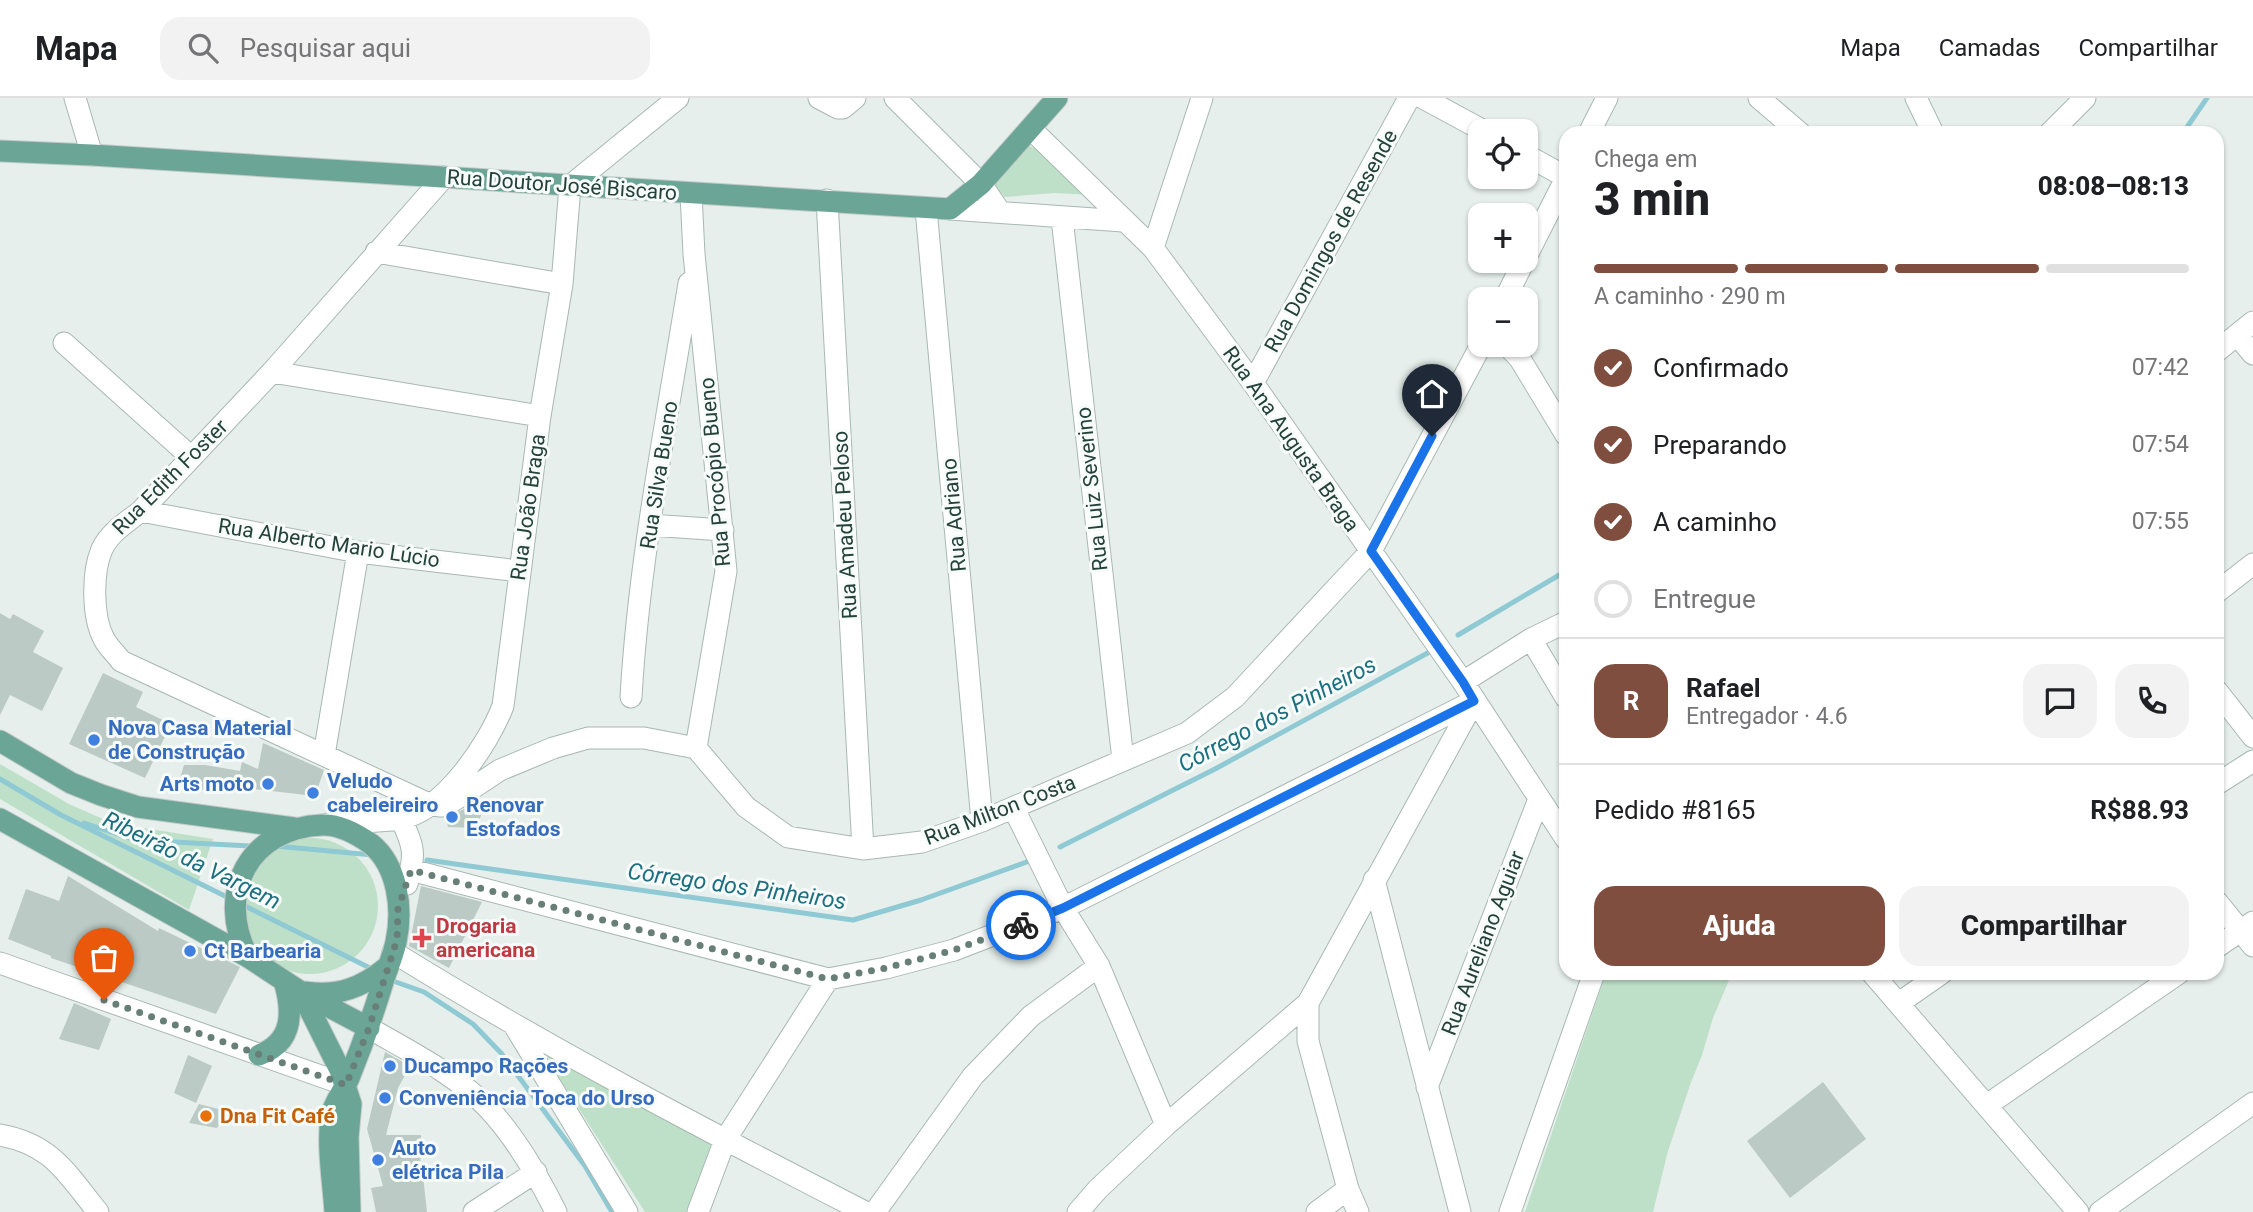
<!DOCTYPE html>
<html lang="pt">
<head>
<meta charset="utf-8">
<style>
  body { margin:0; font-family:Roboto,sans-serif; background:#f2f2f2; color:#202124; height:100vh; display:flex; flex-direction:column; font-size:26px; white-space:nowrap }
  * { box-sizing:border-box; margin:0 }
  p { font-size:23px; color:#757577 }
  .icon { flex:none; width:38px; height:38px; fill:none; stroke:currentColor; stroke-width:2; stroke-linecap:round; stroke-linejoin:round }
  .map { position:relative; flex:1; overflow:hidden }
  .drawer { position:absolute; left:1559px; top:28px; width:665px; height:854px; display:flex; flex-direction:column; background:#fff; border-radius:21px; box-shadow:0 2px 5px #0004 }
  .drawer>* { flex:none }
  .tools { position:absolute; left:1468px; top:21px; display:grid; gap:14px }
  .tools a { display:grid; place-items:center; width:70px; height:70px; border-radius:14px; background:#fff; box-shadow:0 2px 5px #0004; font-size:35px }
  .pin { position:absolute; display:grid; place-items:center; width:60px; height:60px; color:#fff; margin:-72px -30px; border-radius:50% 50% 50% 0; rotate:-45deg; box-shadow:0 0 7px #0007 }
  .pin .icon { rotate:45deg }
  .courier { position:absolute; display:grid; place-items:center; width:70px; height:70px; margin:-35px; border:5px solid #1a73e8; border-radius:50%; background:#fff; color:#222; box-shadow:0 2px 9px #0007 }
  .overview em { font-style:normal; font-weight:800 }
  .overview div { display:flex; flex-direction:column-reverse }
  .overview { display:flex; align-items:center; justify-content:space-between; height:119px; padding:0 35px }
  h1 { font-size:46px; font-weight:800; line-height:52px }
  .bar { display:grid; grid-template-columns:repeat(4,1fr); gap:10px 7px; align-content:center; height:84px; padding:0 35px }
  .bar i { height:9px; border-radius:5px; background:#e0e0e0 }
  .bar .current { background:#7f4e3f }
  .bar p { grid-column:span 4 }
  .line { display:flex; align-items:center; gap:18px; padding:0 35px; border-top:2px solid #e0e0e0 }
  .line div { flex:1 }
  .round { display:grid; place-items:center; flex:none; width:74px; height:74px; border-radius:21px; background:#f2f2f2 }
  ol { padding:0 35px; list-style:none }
  li { display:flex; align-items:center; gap:21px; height:77px }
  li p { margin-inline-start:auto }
  li .icon { padding:7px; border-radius:50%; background:#7f4e3f; color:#fff; stroke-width:4 }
  li:last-child { color:#757577 }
  li i { width:38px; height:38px; border:4px solid #e0e0e0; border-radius:50% }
  .action { display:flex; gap:14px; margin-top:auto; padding:14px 35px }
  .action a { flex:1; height:80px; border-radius:21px; background:#7f4e3f; color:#fff; font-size:28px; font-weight:800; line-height:80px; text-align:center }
  .action a+a { background:#f2f2f2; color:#202124 }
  header { display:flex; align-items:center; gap:42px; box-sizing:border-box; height:98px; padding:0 35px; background:#fff; border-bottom:2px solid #e0e0e0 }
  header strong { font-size:33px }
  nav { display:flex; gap:38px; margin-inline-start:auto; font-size:24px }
  .search { width:490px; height:63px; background:#f2f2f2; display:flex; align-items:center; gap:18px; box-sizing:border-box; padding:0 24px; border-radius:21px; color:#757577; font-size:26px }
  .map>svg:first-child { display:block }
  .green { fill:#bfe0c8 }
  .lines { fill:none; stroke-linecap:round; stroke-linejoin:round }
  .stream { stroke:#8ec9d4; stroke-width:5 }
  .building { fill:#bbcac4 }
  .minor-casing { stroke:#a8b8b2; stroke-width:23 }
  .major-casing { stroke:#c2cac8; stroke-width:23 }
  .minor { stroke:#fff; stroke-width:21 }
  .major { stroke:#6aa596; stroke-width:21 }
  .done { stroke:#687f78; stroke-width:7; stroke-dasharray:0 12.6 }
  .route { stroke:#1a73e8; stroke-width:9 }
  .shop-dot { fill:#3f7fe0; stroke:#f7fbf9; stroke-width:2.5 }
  .health-dot { fill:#e0444e; stroke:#f7fbf9; stroke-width:2.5 }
  .food-dot { fill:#e8710a; stroke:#f7fbf9; stroke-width:2.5 }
  .labels { text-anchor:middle; stroke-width:6; stroke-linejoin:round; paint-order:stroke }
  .street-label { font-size:21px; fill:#24423a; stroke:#f7fbf9 }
  .shop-label { font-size:21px; font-weight:bold; fill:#366cbe; stroke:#f7fbf9; text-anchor:start }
  .health-label { font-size:21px; font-weight:bold; fill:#be3a42; stroke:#f7fbf9; text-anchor:start }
  .food-label { font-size:21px; font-weight:bold; fill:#c56008; stroke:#f7fbf9; text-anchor:start }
  .water-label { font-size:23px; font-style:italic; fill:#1c6f80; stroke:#f7fbf9 }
</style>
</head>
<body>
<header>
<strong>Mapa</strong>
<div class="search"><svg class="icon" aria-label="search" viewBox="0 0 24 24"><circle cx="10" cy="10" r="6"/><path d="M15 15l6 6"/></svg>Pesquisar aqui</div>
<nav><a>Mapa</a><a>Camadas</a><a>Compartilhar</a></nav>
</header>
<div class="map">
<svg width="2253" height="1114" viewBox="0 0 2253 1114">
  <rect width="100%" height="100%" fill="#e6efeb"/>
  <path class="green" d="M1027,47L1044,55L1094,97L1055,95L1005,99L992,87Z
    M0,666L69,706L112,725L213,741L189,812L0,701Z
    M242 808a68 68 0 1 1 136 0a68 68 0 1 1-136 0Z
    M1606,875H1732L1713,920L1702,957L1690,987L1668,1053L1653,1114H1525Z
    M542,948L715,1045L689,1114H645L556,975Z"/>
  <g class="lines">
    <path class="stream" d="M2183,35L2207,0
      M1458,537L1566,473
      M0,681L61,717L231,801
      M84,725L135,742L250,748
      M275,748L373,757
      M1060,749L1215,671L1435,551
      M427,762L853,822L921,802L1035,761
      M243,807L372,871
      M393,883L424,894L473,926L501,955L585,1068L612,1114"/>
  </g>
  <path class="building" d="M0,515L10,521L13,516L44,533L33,554L63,570L42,613L10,597L0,617Z
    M103,575L143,594L136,609L171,626L145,680L69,646Z
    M263,645L324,672L315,698L253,691L219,693L177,690L184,667H205L240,673L242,664L258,671Z
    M470,708L483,711L477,730L448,729L446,720Z
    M68,778L158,833L159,830L240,869L216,916L51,860V858L8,841L26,791L59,803Z
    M421,788L482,804L449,870L409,848Z
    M74,905L111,921L99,952L59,941Z
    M385,954L410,968L398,990L386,1037H421L420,1079L423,1078L427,1114H376L371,1090L383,1088L367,1031Z
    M188,957L212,968L196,1005L174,995Z
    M1823,984L1866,1041L1790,1100L1747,1043Z
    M199,1006L226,1013L217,1030L189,1025Z"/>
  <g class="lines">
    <g class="minor-casing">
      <path id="minor" d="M75,0L92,57
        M819,0L838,10H843L855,0
        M895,0L981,86L1000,114
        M1423,0L1484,33
        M1759,0L1800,35
        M1916,0L1933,35
        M1031,31L1153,150L1253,285L1371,453L1463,584L1566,741
        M1589,35L1607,0
        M2050,35L2085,0
        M1526,57L1566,79
        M444,79L272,274L141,413C127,424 110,434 102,451C92,474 92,519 104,541C108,549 116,556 121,563L431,707L441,708L450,705L500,672L553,650L588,640H644L696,650L746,709L788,739L863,751L922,744L982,723L1187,635L1235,599L1371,453L1481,247
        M691,96L694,156L726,473L696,650
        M827,102L863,751
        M926,111L982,723
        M950,111L1123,123
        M1062,120L1123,662
        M1153,150L1202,0
        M376,154L562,186
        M1526,159L1566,80
        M1505,201L1524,163
        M2237,237L2253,256
        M64,245L191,359
        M1507,247L1520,261L1566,337
        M2217,253L2253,224
        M272,274L540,318
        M1253,285L1409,0
        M141,413L358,454L519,473
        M650,427L723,432
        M2217,494L2253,466
        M1531,541L1566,600
        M1463,584L1531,541L1566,524
        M2217,593L2253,639
        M631,599C639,460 667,322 689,185
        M324,657L358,454
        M2217,686L2253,663
        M405,710L401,721C414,748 416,756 407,786
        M1014,711L1063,810L1099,868L1166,1027
        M328,726C351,724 376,724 399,721C443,714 488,647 503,608L540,318L562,186L570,88L678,0
        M411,772L828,881L886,870L954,852L1063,810L1474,603
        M1374,782L1460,1114
        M2217,804L2253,848
        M2217,849L2253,824
        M393,854C546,949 705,1032 865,1114
        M0,865L346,987
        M1872,875L2078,1114
        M1308,905V943L1348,1091L1358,1114
        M1899,905L1942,875
        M514,927L627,1114
        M369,930C409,953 457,977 489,1011C517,1041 538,1078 556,1114
        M1427,989L1539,701
        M1987,1007L2179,875
        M0,1037C52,1046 67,1076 98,1114
        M474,1114L536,1074
        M698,1114L725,1042L828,881
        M875,1114L973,978L1031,918L1099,868
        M1078,1114L1098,1091L1166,1027L1308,905L1474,603
        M1317,1114L1348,1091
        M1510,1114L1594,875
        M2100,1114L2253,1005"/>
    </g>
    <g class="major-casing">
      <path id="major" d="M0,53L92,57L950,111L981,86L1057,0
        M0,643L71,685L101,697L138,709L294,730
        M0,721L248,859L301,894L369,930
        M248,859C215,795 249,730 322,727C340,726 357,736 371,746C398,768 403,811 396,844C393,858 387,871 383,884C373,917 362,948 349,980C344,992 333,1006 331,1018C327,1049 333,1083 335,1114
        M301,894L340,972L351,1006L348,1039L350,1114
        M306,894C338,899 363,889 387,869
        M259,957C294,944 293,913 284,883"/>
    </g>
    <use href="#minor" class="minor"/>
    <use href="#major" class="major"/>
  </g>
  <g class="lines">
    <path class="done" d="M104,902L346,987L369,930L393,854L397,841L398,811L411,772L828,881L886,870L954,852L1021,827"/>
    <path class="route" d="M1021,827L1063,810L1474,603L1463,584L1371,453L1432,338"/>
  </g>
  <g class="shop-dot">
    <circle cx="94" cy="642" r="7"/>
    <circle cx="268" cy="686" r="7"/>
    <circle cx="313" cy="695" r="7"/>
    <circle cx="452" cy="719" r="7"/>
    <circle cx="190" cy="853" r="7"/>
    <circle cx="390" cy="968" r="7"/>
    <circle cx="385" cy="1000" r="7"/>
    <circle cx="378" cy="1062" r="7"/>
  </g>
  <path class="health-dot" d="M418.5 829.5h7v7h7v7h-7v7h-7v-7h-7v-7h7z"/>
  <circle class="food-dot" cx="206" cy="1018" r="7"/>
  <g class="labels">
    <g class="street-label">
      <text transform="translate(562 87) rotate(4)" y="7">Rua Doutor José Biscaro</text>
      <text transform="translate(1331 143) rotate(-61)" y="7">Rua Domingos de Resende</text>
      <text transform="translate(1291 341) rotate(55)" y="7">Rua Ana Augusta Braga</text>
      <text transform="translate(715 374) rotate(-95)" y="7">Rua Procópio Bueno</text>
      <text transform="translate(659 377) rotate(-81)" y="7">Rua Silva Bueno</text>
      <text transform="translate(170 379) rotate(-45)" y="7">Rua Edith Foster</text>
      <text transform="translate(1092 391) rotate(-96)" y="7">Rua Luiz Severino</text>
      <text transform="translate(528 409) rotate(-82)" y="7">Rua João Braga</text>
      <text transform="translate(954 417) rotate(-95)" y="7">Rua Adriano</text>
      <text transform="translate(845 427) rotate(-93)" y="7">Rua Amadeu Peloso</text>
      <text transform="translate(329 445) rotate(9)" y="7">Rua Alberto Mario Lúcio</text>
      <text transform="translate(1000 712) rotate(-21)" y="7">Rua Milton Costa</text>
      <text transform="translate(1483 845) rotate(-69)" y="7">Rua Aureliano Aguiar</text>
    </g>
    <g class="shop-label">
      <text x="108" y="637">Nova Casa Material<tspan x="108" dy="24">de Construção</tspan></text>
      <text x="327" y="690">Veludo<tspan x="327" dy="24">cabeleireiro</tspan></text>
      <text x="254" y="693" text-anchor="end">Arts moto</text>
      <text x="466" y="714">Renovar<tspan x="466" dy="24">Estofados</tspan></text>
      <text x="204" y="860">Ct Barbearia</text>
      <text x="404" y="975">Ducampo Rações</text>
      <text x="399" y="1007">Conveniência Toca do Urso</text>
      <text x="392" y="1057">Auto<tspan x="392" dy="24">elétrica Pila</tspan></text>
    </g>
    <g class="health-label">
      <text x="436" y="835">Drogaria<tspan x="436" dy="24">americana</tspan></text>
    </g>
    <g class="food-label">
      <text x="220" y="1025">Dna Fit Café</text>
    </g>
    <g class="water-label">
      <text transform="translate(1277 616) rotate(-28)" y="8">Córrego dos Pinheiros</text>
      <text transform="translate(192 762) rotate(26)" y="8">Ribeirão da Vargem</text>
      <text transform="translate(737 788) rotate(8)" y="8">Córrego dos Pinheiros</text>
    </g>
  </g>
</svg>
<div class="tools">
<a><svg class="icon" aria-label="locate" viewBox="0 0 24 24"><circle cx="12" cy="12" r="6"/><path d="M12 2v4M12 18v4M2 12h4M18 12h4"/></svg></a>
<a>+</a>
<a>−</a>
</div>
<div class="pin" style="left:104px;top:902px;background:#ea580c"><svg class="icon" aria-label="bag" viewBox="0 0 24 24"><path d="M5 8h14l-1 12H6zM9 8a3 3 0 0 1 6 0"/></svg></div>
<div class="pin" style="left:1432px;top:338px;background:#1f2937"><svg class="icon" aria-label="home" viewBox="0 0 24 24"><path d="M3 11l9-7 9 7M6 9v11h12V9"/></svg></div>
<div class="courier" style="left:1021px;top:827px"><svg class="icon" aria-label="bike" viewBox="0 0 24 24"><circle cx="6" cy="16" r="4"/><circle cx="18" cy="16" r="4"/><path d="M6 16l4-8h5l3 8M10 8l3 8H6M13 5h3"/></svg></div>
<section class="drawer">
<div class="overview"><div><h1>3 min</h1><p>Chega em</p></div><em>08:08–08:13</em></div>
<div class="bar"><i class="current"></i><i class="current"></i><i class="current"></i><i></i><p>A caminho · 290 m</p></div>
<ol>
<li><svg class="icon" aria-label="check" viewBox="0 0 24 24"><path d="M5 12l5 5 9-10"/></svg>Confirmado<p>07:42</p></li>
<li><svg class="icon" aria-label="check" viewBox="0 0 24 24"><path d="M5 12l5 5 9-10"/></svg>Preparando<p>07:54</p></li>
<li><svg class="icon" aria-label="check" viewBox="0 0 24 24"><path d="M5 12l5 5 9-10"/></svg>A caminho<p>07:55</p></li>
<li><i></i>Entregue</li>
</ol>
<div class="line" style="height:126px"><b class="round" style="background:#7f4e3f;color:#fff">R</b><div><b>Rafael</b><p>Entregador · 4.6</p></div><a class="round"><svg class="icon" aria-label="chat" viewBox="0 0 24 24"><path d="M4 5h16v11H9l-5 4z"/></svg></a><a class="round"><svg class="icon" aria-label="phone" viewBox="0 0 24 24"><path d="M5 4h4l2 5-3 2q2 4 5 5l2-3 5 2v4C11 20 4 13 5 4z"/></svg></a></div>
<div class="line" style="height:91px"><div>Pedido #8165</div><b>R$88.93</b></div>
<div class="action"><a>Ajuda</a><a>Compartilhar</a></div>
</section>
</div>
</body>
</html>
